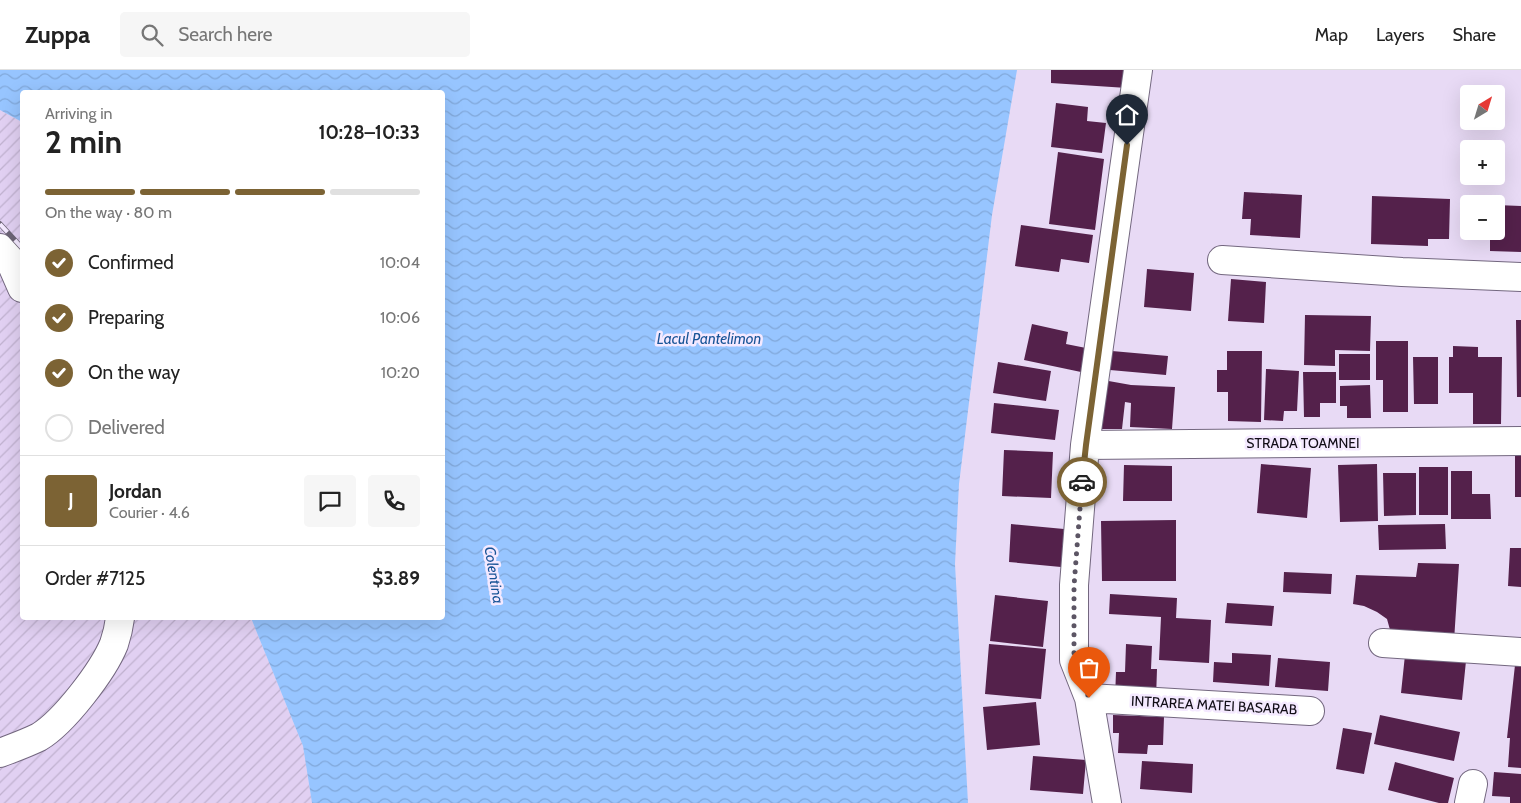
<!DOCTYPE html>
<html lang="en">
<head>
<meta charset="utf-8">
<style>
  body { margin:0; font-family:Cabin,sans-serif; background:#f6f6f6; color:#222; height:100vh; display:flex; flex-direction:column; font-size:19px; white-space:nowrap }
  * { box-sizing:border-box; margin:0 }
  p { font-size:16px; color:#767676 }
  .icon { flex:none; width:28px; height:28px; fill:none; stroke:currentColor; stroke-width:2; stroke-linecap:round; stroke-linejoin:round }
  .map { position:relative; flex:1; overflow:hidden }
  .panel { position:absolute; left:20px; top:20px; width:425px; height:530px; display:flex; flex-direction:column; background:#fff; border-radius:5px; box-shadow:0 5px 20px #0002 }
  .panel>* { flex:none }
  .needle { width:32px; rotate:38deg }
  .controls { position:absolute; left:1460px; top:15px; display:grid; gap:10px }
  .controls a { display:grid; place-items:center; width:45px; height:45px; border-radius:5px; background:#fff; box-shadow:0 5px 20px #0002; font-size:25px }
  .pin { position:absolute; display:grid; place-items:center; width:42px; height:42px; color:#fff; margin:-51px -21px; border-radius:50% 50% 50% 0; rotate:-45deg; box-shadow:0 0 5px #0007 }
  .pin .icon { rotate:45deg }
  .courier { position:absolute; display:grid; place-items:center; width:50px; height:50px; margin:-25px; border:4px solid #7c6334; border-radius:50%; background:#fff; color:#222; box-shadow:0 1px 6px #0007 }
  .headline em { font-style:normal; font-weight:700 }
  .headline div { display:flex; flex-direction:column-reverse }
  .headline { display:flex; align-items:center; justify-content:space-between; height:85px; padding:0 25px }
  h1 { font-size:32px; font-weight:700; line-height:38px }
  .bar { display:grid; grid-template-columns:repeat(4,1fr); gap:8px 5px; align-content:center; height:60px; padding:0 25px }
  .bar i { height:6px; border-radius:4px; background:#e0e0e0 }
  .bar .current { background:#7c6334 }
  .bar p { grid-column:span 4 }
  .line { display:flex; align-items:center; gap:12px; padding:0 25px; border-top:1px solid #e0e0e0 }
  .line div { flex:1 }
  .round { display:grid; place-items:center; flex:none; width:52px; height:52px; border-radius:5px; background:#f6f6f6 }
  ol { padding:0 25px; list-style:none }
  li { display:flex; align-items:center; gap:15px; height:55px }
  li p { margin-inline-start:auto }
  li .icon { padding:5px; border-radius:50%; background:#7c6334; color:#fff; stroke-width:4 }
  li:last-child { color:#767676 }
  li i { width:28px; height:28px; border:2px solid #e0e0e0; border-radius:50% }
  header { display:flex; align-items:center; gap:30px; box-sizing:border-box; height:70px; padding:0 25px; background:#fff; border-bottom:1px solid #e0e0e0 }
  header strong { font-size:24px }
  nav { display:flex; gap:28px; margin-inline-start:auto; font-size:18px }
  .search { width:350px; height:45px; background:#f6f6f6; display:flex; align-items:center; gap:12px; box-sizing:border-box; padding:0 18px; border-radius:5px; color:#767676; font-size:19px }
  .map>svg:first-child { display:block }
  .industrial { fill:url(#industrial-furrows) }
  .water { fill:url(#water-waves) }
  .building { fill:#54214b }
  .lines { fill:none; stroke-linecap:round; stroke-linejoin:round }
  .minor-casing { stroke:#73677f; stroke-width:30 }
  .minor { stroke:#fff; stroke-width:28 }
  .rail-casing { stroke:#6c6475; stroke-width:5.5 }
  .rail { stroke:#f4e9ff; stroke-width:4; stroke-dasharray:11; stroke-linecap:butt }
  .done { stroke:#5c5564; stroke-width:5; stroke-dasharray:0 9 }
  .route { stroke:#7c6334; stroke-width:6 }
  .labels { text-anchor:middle; stroke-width:5; stroke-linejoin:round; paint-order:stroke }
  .street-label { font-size:14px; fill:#110d16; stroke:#f4e9ff }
  .water-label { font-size:15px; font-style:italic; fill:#185497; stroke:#f4e9ff }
</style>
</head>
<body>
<header>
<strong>Zuppa</strong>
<div class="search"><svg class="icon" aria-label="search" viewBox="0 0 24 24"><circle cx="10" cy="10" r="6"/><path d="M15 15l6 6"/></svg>Search here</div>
<nav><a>Map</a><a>Layers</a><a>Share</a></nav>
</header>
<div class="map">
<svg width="1521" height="733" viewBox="0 0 1521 733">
  <defs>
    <pattern id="industrial-furrows" width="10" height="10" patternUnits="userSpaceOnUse" patternTransform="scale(1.25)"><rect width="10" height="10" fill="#e1d0f2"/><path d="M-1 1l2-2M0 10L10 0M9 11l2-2" fill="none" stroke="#c0b1cf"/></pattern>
    <pattern id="water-waves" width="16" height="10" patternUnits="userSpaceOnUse" patternTransform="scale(1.25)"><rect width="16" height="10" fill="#97c5ff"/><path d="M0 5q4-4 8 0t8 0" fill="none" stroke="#81a8da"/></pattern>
  </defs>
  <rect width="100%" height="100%" fill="#e8daf5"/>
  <path class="industrial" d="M0,40L22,52V548H251L303,676L312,733H0Z"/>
  <path class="water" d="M0,0H1017L992,145L959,414L955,494L968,733H312L303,676L251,548H442V22H22V52L0,40Z"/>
  <path class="building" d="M1051,0H1129L1127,18L1051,13Z
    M1056,33L1088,37L1087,51L1106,53L1102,83L1051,77Z
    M1058,82L1104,89L1095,160L1049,154Z
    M1244,122L1302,125L1300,168L1250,165L1251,149H1242Z
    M1372,126L1450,129L1449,169H1428V176L1371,174Z
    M1496,135L1521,136V182L1490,181V161H1496Z
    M1021,155L1093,165L1089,193L1061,189L1059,202L1015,196Z
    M1147,199L1194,203L1191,241L1144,237Z
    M1231,209L1266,212L1264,253L1228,251Z
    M1305,245L1371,246L1370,281L1335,280V296L1304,295Z
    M1516,250H1521V327H1517Z
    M1032,254L1068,262L1066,274L1086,278L1081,302L1024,290Z
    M1376,271H1408V342H1383V310H1376Z
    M1453,276L1478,277V287H1502L1501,354H1473V323H1449V287H1453Z
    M1112,281L1168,286L1166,305L1110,300Z
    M1227,281H1262L1261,352L1228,351V322H1217V300H1227Z
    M1339,284H1370V310H1339Z
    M1413,287H1438V334H1414Z
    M998,292L1051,301L1046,331L993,323Z
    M1266,299L1299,301L1297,341H1284L1283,351L1264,350Z
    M1303,302H1336V333H1320V347H1304Z
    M1103,310L1131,315L1175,317L1172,359L1130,357L1131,333L1125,332L1122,359H1098Z
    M1370,315L1371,348H1347V336H1340V316Z
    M994,333L1059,340L1055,370L991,363Z
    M1004,380L1053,382L1051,428L1002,426Z
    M1515,380H1521V427H1515Z
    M1261,394L1311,398L1307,448L1257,443Z
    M1377,394L1378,451L1340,452L1338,395Z
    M1124,395L1172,396V431H1123Z
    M1419,397H1448V445H1419Z
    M1451,401H1472V424H1490L1491,449H1451Z
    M1383,403H1416V445L1384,446Z
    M1176,450V511H1102L1101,451Z
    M1011,454L1064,459L1061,497L1009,492Z
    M1445,454L1446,479L1379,480L1378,455Z
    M1510,478H1521V517L1508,516Z
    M1418,493L1459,494L1454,571L1392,567L1387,549L1377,542L1364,536L1353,534L1356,505L1416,507Z
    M1284,502L1332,504L1331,524L1283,522Z
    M1110,524L1177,528L1176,548L1211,550L1209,593L1159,590L1161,547L1109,544Z
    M995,525L1048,531L1043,577L990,571Z
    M1227,533L1274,536L1272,556L1225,553Z
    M989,574L1046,579L1041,629L985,624Z
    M1126,574L1152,576L1151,599H1157L1156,629L1115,628L1116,602H1125Z
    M1232,583L1271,585L1269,616L1213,612L1214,592L1232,593Z
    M1405,585L1466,591L1462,630L1401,623Z
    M1278,588L1330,592L1328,621L1275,617Z
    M1515,595H1521V698L1508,697L1510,668H1507Z
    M1036,632L1040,675L987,680L983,637Z
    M1113,645L1164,647L1163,675H1148L1147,684L1118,683L1119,663H1113Z
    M1380,645L1460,662L1454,691L1374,674Z
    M1343,658L1372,663L1364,704L1336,699Z
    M1033,686L1086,690L1083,724L1030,720Z
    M1142,691L1193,694L1192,723L1140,719Z
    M1395,692L1454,708L1448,733H1439L1388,720Z
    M1494,702L1521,704V733H1510V727L1492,726Z"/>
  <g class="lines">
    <g class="minor-casing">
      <path id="minor" d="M0,178L7,184L22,218
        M1222,190L1402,202L1521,207
        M1085,375L1521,371
        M1383,573L1521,582
        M1089,628L1310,641
        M0,683C13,678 27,673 39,667C64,652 103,601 114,574C117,565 119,556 120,548
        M1107,733L1089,628L1074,590V515L1085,375L1138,0
        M1469,733L1473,714"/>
    </g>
    <use href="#minor" class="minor"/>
    <g class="rail-casing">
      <path id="rail" d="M0,154L22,178"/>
    </g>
    <use href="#rail" class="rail"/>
  </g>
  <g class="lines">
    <path class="done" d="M1082,412L1074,516V590L1089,628"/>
    <path class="route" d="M1082,412L1086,375L1127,75"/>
  </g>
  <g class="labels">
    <g class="street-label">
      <text x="1303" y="378">STRADA TOAMNEI</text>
      <text transform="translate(1214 635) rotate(3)" y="5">INTRAREA MATEI BASARAB</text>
    </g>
    <g class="water-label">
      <text x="709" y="274">Lacul Pantelimon</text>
      <text transform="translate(494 505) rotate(81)" y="5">Colentina</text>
    </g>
  </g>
</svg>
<div class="controls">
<a><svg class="needle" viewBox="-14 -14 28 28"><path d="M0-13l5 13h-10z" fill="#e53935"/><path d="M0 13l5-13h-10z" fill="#767676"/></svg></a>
<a>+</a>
<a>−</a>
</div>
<div class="pin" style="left:1089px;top:628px;background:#ea580c"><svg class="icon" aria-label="bag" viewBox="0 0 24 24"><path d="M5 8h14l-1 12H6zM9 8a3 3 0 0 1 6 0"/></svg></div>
<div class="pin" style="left:1127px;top:75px;background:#1f2937"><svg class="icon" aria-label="home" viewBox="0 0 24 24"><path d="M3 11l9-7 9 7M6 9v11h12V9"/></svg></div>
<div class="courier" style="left:1082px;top:412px"><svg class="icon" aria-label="car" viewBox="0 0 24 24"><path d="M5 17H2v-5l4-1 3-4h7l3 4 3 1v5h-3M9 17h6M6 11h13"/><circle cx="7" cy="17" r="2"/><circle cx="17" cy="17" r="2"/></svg></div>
<section class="panel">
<div class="headline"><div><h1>2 min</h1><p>Arriving in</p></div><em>10:28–10:33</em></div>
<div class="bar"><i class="current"></i><i class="current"></i><i class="current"></i><i></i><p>On the way · 80 m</p></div>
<ol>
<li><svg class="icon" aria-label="check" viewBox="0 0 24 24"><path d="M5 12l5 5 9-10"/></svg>Confirmed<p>10:04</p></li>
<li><svg class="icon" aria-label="check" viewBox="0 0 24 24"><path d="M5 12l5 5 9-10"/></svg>Preparing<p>10:06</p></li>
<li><svg class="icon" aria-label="check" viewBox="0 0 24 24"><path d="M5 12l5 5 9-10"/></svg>On the way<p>10:20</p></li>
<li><i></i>Delivered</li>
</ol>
<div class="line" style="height:90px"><b class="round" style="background:#7c6334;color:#fff">J</b><div><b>Jordan</b><p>Courier · 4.6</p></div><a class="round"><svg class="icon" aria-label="chat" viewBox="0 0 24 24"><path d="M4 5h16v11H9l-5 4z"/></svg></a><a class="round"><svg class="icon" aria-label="phone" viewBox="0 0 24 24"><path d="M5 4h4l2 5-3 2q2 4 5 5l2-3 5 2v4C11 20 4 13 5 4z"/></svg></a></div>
<div class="line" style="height:65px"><div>Order #7125</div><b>$3.89</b></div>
</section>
</div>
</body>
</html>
